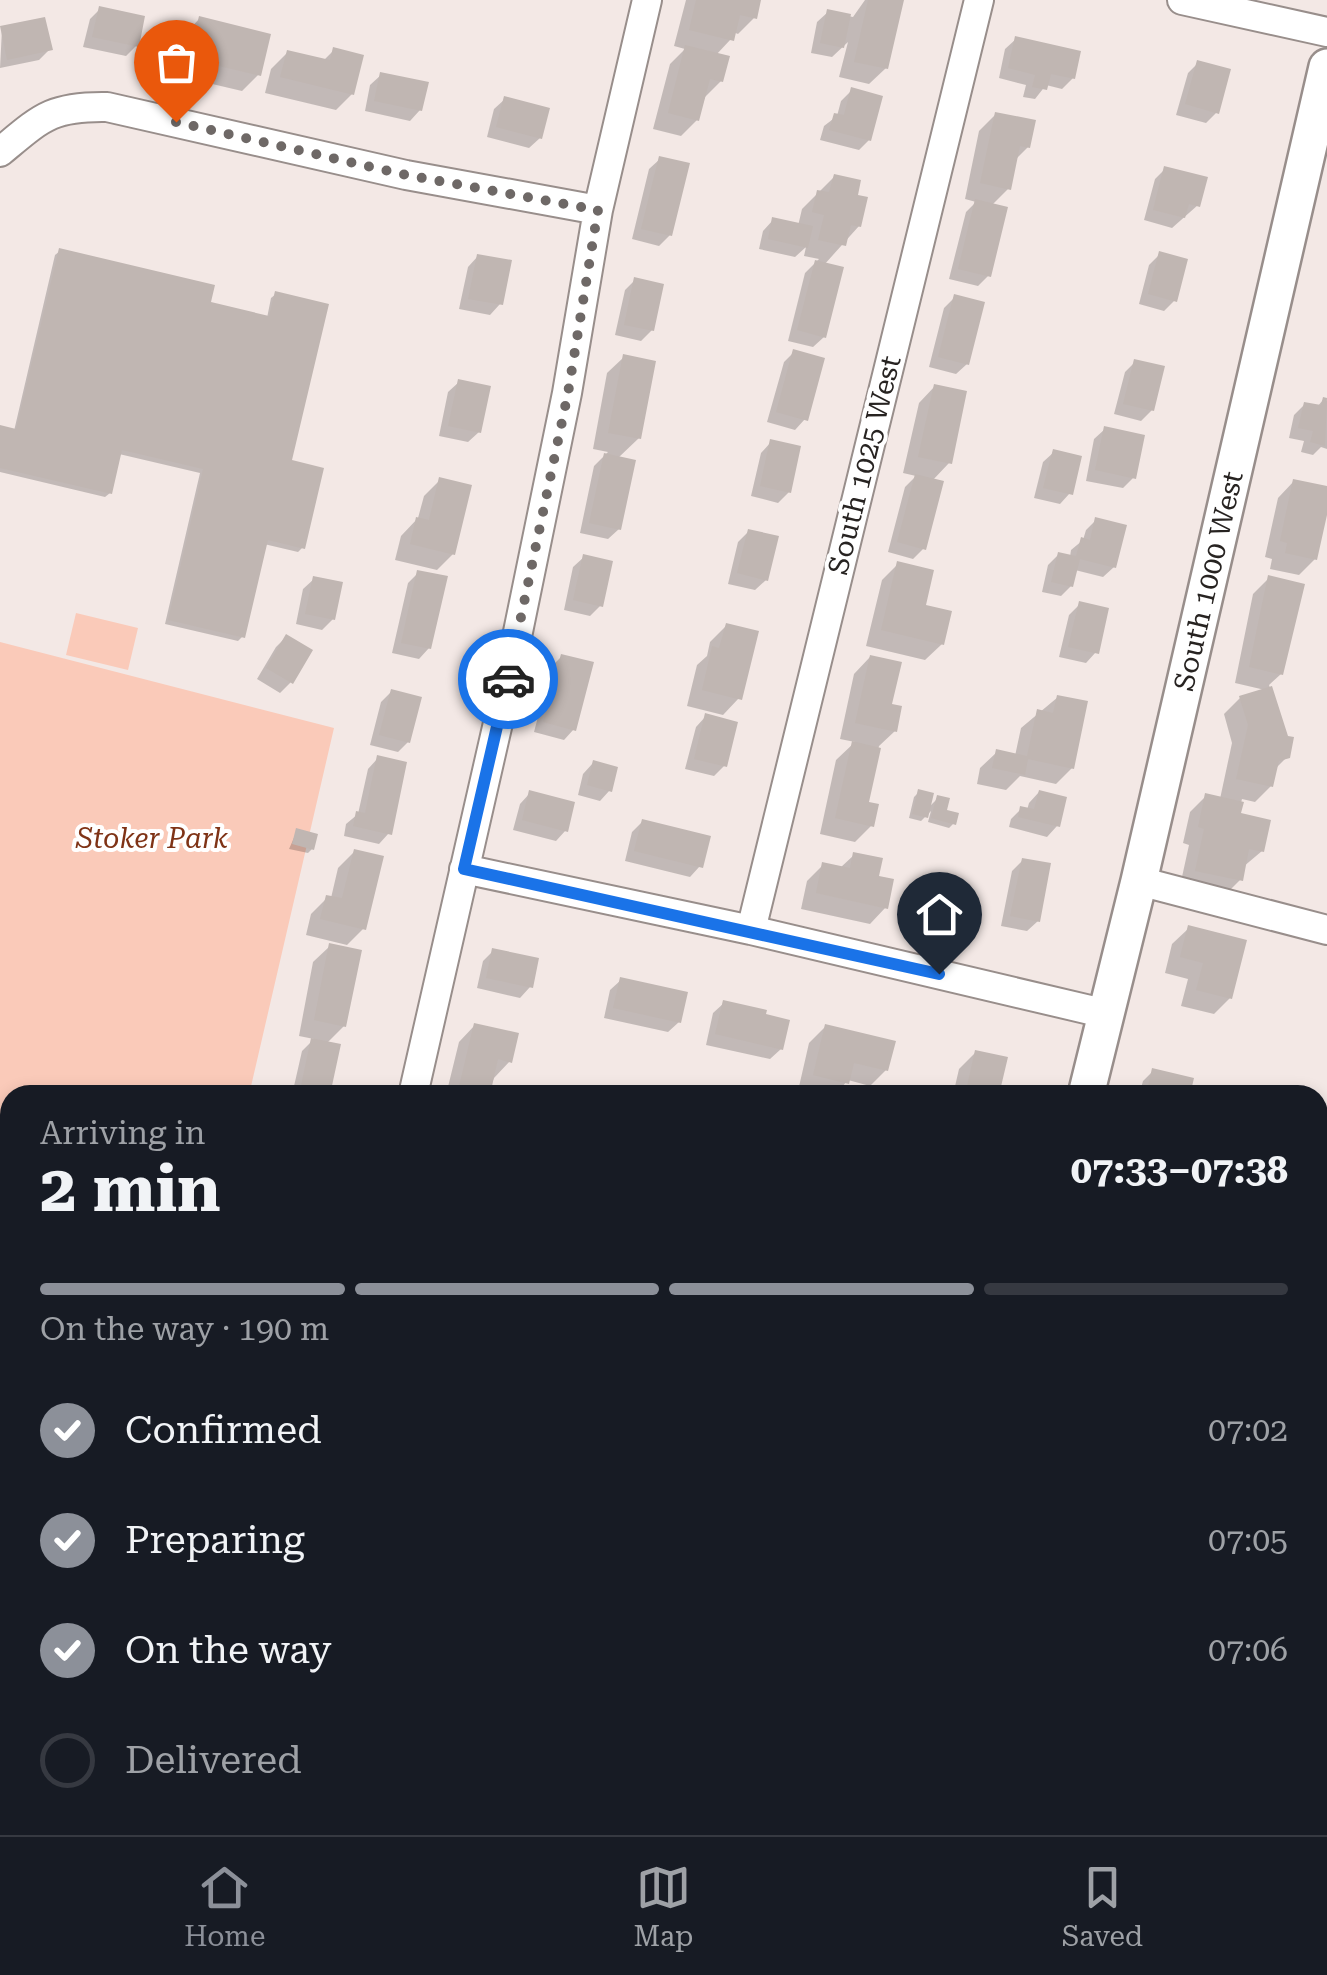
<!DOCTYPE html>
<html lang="en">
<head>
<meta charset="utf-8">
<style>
  body { margin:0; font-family:"Roboto Serif",serif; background:#242831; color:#f1f3f6; height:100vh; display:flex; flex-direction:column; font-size:38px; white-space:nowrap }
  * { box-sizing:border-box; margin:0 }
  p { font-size:32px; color:#9ea1a6 }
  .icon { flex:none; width:55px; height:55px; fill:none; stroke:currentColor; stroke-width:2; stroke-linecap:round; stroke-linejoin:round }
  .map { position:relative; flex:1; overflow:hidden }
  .drawer { position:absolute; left:0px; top:1085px; width:1328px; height:750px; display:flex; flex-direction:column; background:#171b24; border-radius:30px 30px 0 0; box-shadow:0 5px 15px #0003 }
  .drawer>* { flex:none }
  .pin { position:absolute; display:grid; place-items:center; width:85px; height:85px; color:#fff; margin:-102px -42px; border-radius:50% 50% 50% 0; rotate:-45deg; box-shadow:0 0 10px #0007 }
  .pin .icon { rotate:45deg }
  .courier { position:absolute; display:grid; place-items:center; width:100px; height:100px; margin:-50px; border:8px solid #1a73e8; border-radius:50%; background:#fff; color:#222; box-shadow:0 2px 12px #0007 }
  .overview em { font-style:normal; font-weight:700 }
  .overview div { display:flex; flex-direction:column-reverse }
  .overview { display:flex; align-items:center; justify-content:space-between; height:170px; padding:0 40px }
  h1 { font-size:65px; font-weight:700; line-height:75px }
  .bar { display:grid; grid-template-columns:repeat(4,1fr); gap:15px 10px; align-content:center; height:120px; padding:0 40px }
  .bar i { height:12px; border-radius:8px; background:#363941 }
  .bar .active { background:#8c9099 }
  .bar p { grid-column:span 4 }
  ol { padding:0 40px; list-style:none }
  li { display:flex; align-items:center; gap:30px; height:110px }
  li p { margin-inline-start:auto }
  li .icon { padding:10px; border-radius:50%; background:#8c9099; color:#fff; stroke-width:4 }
  li:last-child { color:#9ea1a6 }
  li i { width:55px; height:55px; border:5px solid #363941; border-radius:50% }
  .tabs { display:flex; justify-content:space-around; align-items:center; height:140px; border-top:2px solid #363941; background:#171b24; font-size:28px; color:#9ea1a6 }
  .tabs a { display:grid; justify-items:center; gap:5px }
  .tabs .active { color:#8c9099 }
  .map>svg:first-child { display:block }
  .green { fill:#facab9 }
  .shadow { fill:#0003 }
  .building { fill:#c0b6b2 }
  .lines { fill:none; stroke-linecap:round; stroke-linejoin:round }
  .minor-casing { stroke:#988e8b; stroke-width:32 }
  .major-casing { stroke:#988e8b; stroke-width:40 }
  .minor { stroke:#fff; stroke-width:28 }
  .major { stroke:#fff; stroke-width:35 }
  .done { stroke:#6e6866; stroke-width:10; stroke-dasharray:0 18 }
  .route { stroke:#1a73e8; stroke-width:12 }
  .labels { text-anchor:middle; stroke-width:8; stroke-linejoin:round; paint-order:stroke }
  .street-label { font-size:28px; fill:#272321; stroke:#fff }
  .park-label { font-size:28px; font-style:italic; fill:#7f3316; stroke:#fff }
</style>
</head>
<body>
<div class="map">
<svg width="1327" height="1835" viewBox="0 0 1327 1835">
  <rect width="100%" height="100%" fill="#f3e8e5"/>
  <path class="green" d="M76,613L138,628L128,670L66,655Z
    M0,642L334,728L249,1095H10V1354L0,1352Z"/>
  <path class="shadow" d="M686,0H759L755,17L738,34L733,32L731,39L716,55L721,81L705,97L697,120L681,136L653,129L670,64L685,49L674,46Z
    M865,0H896L886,68L869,84L839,77L848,42L832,57L811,53L817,22L828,12L853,17Z
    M100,9L136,46L126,56L83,47L90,19Z
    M200,18L259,74L242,91L174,75L184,35Z
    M2,29L50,49L39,60L0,68Z
    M1016,39L1073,78L1062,89L1046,85L1035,99L1023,97L1026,85L999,78L1005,49Z
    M334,50L352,94L336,110L265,93L271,69L288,52L323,61Z
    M1198,63L1217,112L1206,123L1176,115L1188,73Z
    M381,75L420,110L410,121L365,111L370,85Z
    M852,90L869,140L859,150L820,140L824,126L837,116L841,101Z
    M505,99L540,138L529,148L487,137L494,109Z
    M996,114L1028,147L1014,161L1008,189L992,205L989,275L978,286L949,279L966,212L976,202L965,199L979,131Z
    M660,159L670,235L659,246L632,239L649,169Z
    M1165,169L1198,205L1172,228L1144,220L1155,179Z
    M834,177L855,197L859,226L824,265V337L813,347L788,341L805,273L819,259L804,256L806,247L795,257L759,249L763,231L773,220L798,226L802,209Z
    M60,251L208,304L267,318L271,298L276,294L289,462L303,547L298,552L264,544L242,637L238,641L165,624L200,473L119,454L110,493L105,497L0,472V428L14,431L55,255Z
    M1160,254L1175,300L1164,311L1139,304L1149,265Z
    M478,256L500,304L490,315L459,309L468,267Z
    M635,280L652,330L641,341L615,335L625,290Z
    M955,297L967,364L956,374L929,367L944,308Z
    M794,352L805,419L795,430L767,422L784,362Z
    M624,357L639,438L618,458L619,529L608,539L580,533L594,466L608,452L593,449L607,373Z
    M1135,362L1152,410L1141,421L1114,414L1125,372Z
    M459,382L479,432L468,442L439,436L448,392Z
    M935,386L949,463L932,481L924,548L913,559L888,552L905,487L916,476L903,473L919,403Z
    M1323,400L1327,401V449L1321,447L1313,455L1301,452L1304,441L1289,438L1294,415L1305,404L1317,407Z
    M1105,429L1133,478L1123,488L1086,481L1094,439Z
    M771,442L789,492L778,503L751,496L761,453Z
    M1054,452L1070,493L1060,504L1034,498L1043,462Z
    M440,480L453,554L437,570L395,560L401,536L418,518L424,496Z
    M1294,481L1327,488L1315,559L1299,575L1270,569L1272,559L1265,557L1278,498Z
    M1096,520L1114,567L1103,577L1075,570L1071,586L1061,596L1042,592L1048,565L1059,554L1070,557L1071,550L1083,540L1086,530Z
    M749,531L766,580L755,590L728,584L738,542Z
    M584,557L601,605L590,616L564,610L573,567Z
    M898,564L942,644L925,660L866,646L882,580Z
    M418,573L429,648L419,659L392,653L408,583Z
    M1269,578L1281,674L1269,685L1286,738L1287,757L1275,769L1271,786L1255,802L1242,799L1238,815L1262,851L1243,867L1240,880L1224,896L1180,886L1189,845L1183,843L1190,812L1206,796L1220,799L1232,743L1224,714L1240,698L1265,690L1235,683L1253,594Z
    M314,579L333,619L322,630L296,624L303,589Z
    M1080,604L1096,652L1086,663L1059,657L1069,615Z
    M726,626L739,698L723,715L687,706L697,665L707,656L710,642Z
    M286,637L291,682L280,693L257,679L276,647Z
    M562,656L574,729L564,740L534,732L551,667Z
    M870,657L889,706L895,731L879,746L866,804L871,826L855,842L820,834L836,760L855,742L840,739L854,674Z
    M391,692L408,742L398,752L370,745L381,702Z
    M1058,697L1072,768L1056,784L1020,776L1006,790L977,784L980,768L997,752L1015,756L1021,728Z
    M706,716L725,765L714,776L685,769L696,727Z
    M378,758L389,833L379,844L344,836L346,824L358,814L368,769Z
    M593,763L610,790L600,801L578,795L583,774Z
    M919,792L928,808L938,798L943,811L954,823L949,828L928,822L931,811L921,821L909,818L914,797Z
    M1039,792L1057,826L1047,837L1009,827L1011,819L1021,809L1027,810L1029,803Z
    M530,793L566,830L556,841L513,830L520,804Z
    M642,822L700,866L690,877L625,861L632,832Z
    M297,831L312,849L308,853L289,849Z
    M355,851L364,928L347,945L306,935L311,914L327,898H331L338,868Z
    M854,855L876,878L886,907L870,924L801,909L807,881L823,865L840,868Z
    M1023,860L1038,921L1027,931L1001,926L1012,871Z
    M1189,928L1230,998L1214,1014L1181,1006L1188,979L1165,973L1172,944Z
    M330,946L344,1026L326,1044L327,1095H292L302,1051L314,1039L299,1036L313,962Z
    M493,951L530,987L520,998L477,988L483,961Z
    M621,980L679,1022L668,1032L604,1018L610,990Z
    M724,1003L781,1049L770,1059L706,1045L713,1013Z
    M475,1025L510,1061L494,1078L487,1095H446L459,1042Z
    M826,1026L886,1070L870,1086L848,1080L835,1095L798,1091L809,1043Z
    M975,1053L997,1095H953L959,1069Z
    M1153,1071L1187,1095H1139L1143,1081Z
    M0,1441L10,1443V1483L0,1493Z
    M10,1754V1824L0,1821V1772L3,1761Z
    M231,1825H414L412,1832L425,1835H228Z
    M778,1825H818L816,1835H776Z"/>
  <path class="building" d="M696,0H761L757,19L740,15L734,41L689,30Z
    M868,0H904L888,69L854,62Z
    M99,6L145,16L139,47L92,37Z
    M827,9L851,14L844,48L820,43Z
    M199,16L271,34L261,76L189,59Z
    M45,17L53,50L7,60L0,26Z
    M1015,36L1081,51L1075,79L1051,74L1047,90L1032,87L1035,75L1008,68Z
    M685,45L730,56L723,82L710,79L699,121L668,113Z
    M333,47L364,55L354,95L280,77L287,50L330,60Z
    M1197,60L1231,69L1219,114L1185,104Z
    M380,72L429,82L422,111L374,101Z
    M851,87L883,96L871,141L829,130L834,113L844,115Z
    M504,96L550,108L542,139L496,127Z
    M995,112L1036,120L1030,148L1020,146L1011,190L980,183Z
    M659,156L690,163L672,236L641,229Z
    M1164,166L1208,177L1200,207L1189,204L1185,218L1153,210Z
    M834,174L861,180L858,195L868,197L861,227L851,225L846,246L818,240L824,215L812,212L817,190L829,192Z
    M975,199L1008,207L991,277L958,269Z
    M772,217L813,226L808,248L768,239Z
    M59,248L215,285L211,302L269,316L275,291L329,304L292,460L324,468L305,549L268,540L245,638L168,620L203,469L122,450L112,494L0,468V425L16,429Z
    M1159,251L1188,259L1177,302L1148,294Z
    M477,254L512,260L503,305L468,299Z
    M815,260L844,267L826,338L797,330Z
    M634,277L664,284L654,331L624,325Z
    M954,294L985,302L969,365L938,357Z
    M793,349L825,358L808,421L776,412Z
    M623,354L656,361L641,439L608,433Z
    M1134,359L1165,366L1154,411L1123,404Z
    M458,379L491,386L481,433L448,426Z
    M934,384L967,391L952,464L918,457Z
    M1323,397L1327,398L1325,446L1310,442L1313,431L1298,428L1304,402L1321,405Z
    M1104,426L1145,435L1136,479L1095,470Z
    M770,439L801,446L791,493L760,486Z
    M1053,449L1082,456L1073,495L1043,488Z
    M604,453L636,460L621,530L589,523Z
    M915,474L944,481L926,550L897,542Z
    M439,477L472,485L455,555L410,544L416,517L429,520Z
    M1293,479L1327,486V515L1317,560L1285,553L1287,543L1280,541Z
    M1095,517L1127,525L1116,568L1080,559L1073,587L1051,582L1058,552L1076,556L1081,537L1090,540Z
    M748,529L779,536L768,581L737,573Z
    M583,554L613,561L603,607L573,600Z
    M897,561L934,570L926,605L952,611L944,645L881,630Z
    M417,570L448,576L431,649L401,643Z
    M1268,575L1305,584L1283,675L1249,667Z
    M313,576L343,582L335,620L305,614Z
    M1079,601L1109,608L1099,654L1068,647Z
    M726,623L759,631L742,700L702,690L712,646L719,648Z
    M286,634L313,650L293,684L266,668Z
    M561,654L594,662L576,731L543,722Z
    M870,655L902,662L892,704L902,706L897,732L855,723Z
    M1272,686L1288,736L1294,737L1290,758L1279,761L1273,787L1236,779L1248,725L1239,696Z
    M391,689L422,697L410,743L379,735Z
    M1057,695L1088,701L1074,769L1028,759L1025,775L992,768L996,749L1027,756L1037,709L1053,713Z
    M705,713L738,722L727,767L694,759Z
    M852,741L881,748L869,802L879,804L874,827L835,818Z
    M377,755L407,762L392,835L353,826L356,811L365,813Z
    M593,760L618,767L612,792L587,785Z
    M918,789L934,793L928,818L912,814Z
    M529,790L575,802L568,832L522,820Z
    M1039,790L1067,797L1060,827L1018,817L1020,806L1034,809Z
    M1205,793L1244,802L1241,813L1271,820L1264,852L1249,849L1243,881L1195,871L1204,829L1198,827Z
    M937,795L950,798L947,810L959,813L956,825L931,818Z
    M642,819L711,836L703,868L634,851Z
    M296,828L318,834L314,850L292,844Z
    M354,849L384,856L366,930L320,919L326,895L342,898Z
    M853,852L883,858L879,876L894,879L888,909L816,893L822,862L850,868Z
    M1022,858L1051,863L1040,922L1010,916Z
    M1188,925L1247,940L1232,999L1196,990L1203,963L1180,957Z
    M329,943L362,950L346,1027L314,1020Z
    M492,948L539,958L533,988L486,978Z
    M620,977L688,992L681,1023L613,1008Z
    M723,1000L767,1010L766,1014L790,1020L783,1050L715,1034Z
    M474,1023L519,1033L512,1063L498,1059L490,1095H457Z
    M825,1024L896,1041L888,1071L854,1063L849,1084L813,1075Z
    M311,1038L341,1044L330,1095H299Z
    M975,1050L1008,1057L999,1095H965Z
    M1152,1068L1194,1078L1190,1095H1146Z
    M0,1438L10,1440V1476L0,1474Z
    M9,1763H10V1811L0,1809Z
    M246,1825H416L415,1830L430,1834L243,1835Z
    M789,1825H821L819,1835H787Z"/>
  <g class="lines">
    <g class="minor-casing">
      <path id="minor" d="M1182,0L1327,32
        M0,152C41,118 51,106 107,107L406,175L598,210
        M464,869L751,930L1107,1014
        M1139,881L1327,930
        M751,930L979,0
        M413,1095L511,666L567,393L598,210L647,0
        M1318,1270L1327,1227
        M0,1346L10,1348
        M1318,1455L1327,1458
        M995,1825L1041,1835
        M105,1835L108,1825
        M1131,1835L1133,1825
        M1186,1835L1189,1825"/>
    </g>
    <g class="major-casing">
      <path id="major" d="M1086,1095L1139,881L1327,67
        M907,1835L909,1825"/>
    </g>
    <use href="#minor" class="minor"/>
    <use href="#major" class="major"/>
  </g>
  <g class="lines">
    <path class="done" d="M176,122L406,175L598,210L568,393L508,679"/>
    <path class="route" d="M508,679L464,869L939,974"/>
  </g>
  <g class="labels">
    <g class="street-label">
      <text transform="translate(864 465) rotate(-76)" y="10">South 1025 West</text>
      <text transform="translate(1208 581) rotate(-77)" y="10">South 1000 West</text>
    </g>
    <g class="park-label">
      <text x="152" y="848">Stoker Park</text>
    </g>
  </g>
</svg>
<div class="pin" style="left:176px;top:122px;background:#ea580c"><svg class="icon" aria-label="bag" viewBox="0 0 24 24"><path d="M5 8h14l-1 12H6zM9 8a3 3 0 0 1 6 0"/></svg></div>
<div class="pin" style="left:939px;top:974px;background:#1f2937"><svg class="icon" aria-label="home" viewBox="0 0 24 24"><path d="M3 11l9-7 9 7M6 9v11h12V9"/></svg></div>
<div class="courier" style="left:508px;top:679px"><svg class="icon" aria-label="car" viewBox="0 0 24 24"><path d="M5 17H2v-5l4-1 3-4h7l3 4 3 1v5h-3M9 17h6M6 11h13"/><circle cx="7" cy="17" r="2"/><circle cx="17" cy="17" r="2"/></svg></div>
<section class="drawer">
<div class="overview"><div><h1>2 min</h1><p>Arriving in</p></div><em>07:33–07:38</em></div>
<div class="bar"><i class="active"></i><i class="active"></i><i class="active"></i><i></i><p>On the way · 190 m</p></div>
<ol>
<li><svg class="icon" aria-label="check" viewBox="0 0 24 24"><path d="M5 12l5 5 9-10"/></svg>Confirmed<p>07:02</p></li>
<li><svg class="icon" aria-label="check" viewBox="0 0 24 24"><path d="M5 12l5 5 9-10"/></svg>Preparing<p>07:05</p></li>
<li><svg class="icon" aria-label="check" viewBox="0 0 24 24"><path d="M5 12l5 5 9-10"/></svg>On the way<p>07:06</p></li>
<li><i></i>Delivered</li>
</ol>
</section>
</div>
<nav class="tabs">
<a class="active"><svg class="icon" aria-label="home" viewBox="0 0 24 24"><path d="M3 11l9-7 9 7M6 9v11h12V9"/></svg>Home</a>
<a><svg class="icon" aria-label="map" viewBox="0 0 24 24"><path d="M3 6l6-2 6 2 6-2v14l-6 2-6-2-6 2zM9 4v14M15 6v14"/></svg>Map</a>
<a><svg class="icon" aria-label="saved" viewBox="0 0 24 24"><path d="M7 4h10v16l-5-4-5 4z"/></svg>Saved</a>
</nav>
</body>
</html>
